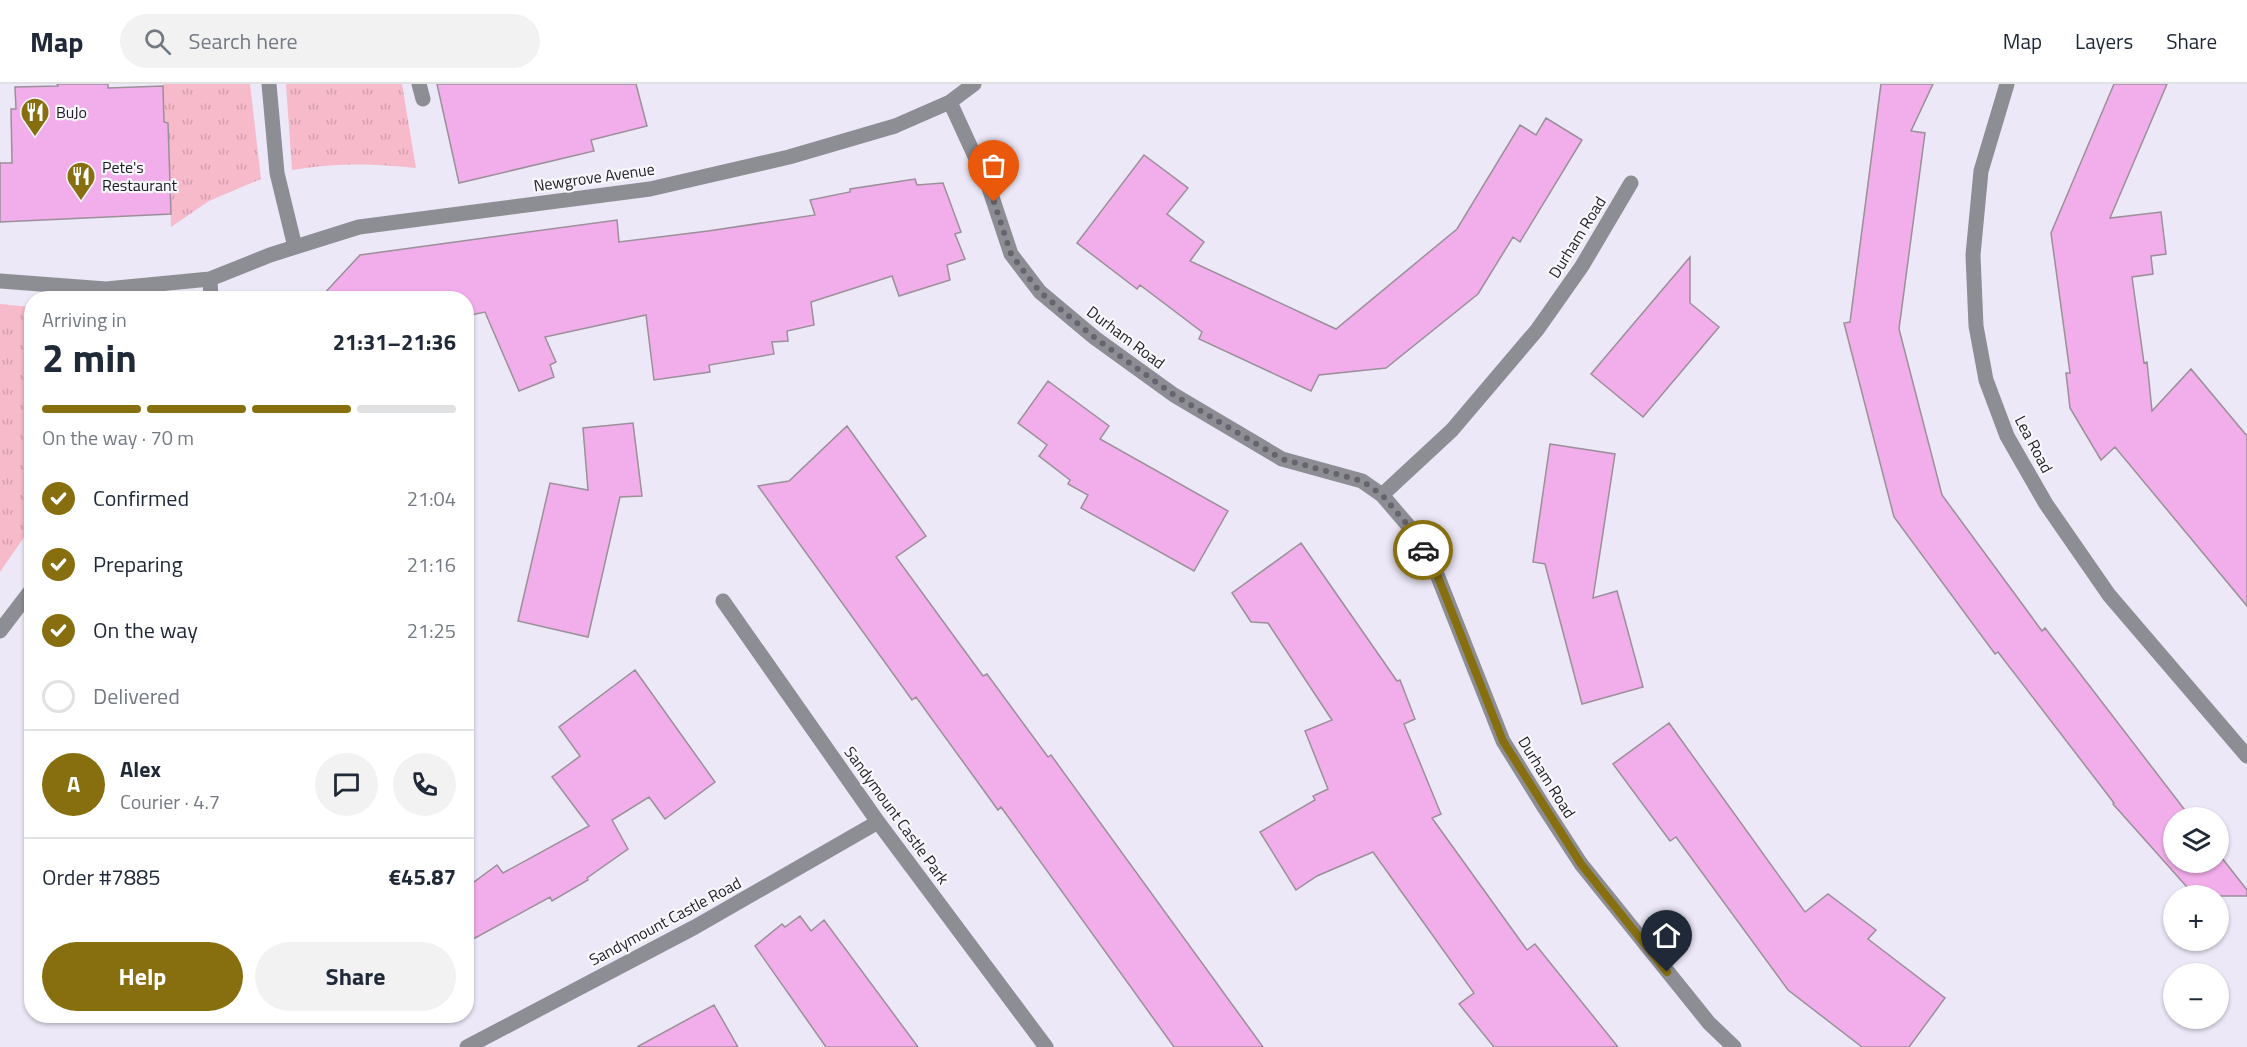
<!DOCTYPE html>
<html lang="en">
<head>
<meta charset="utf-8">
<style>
  body { margin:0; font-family:"Titillium Web",sans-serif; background:#f2f2f3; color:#1f2937; height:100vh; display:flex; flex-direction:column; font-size:22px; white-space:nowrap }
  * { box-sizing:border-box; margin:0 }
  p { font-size:20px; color:#747a83 }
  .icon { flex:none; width:33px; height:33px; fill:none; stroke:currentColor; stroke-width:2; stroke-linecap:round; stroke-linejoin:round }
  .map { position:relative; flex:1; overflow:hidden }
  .panel { position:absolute; left:24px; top:207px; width:450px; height:732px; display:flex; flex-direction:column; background:#fff; border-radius:24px; box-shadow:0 2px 4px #0004 }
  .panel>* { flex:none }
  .controls { position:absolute; left:2163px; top:723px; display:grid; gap:12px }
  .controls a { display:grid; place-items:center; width:66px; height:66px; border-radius:50%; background:#fff; box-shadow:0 2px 4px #0004; font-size:30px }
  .pin { position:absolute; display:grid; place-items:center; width:51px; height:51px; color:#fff; margin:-62px -26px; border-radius:50% 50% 50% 0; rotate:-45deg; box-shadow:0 0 6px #0007 }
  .pin .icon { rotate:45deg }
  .courier { position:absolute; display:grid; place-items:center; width:60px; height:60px; margin:-30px; border:4px solid #876f0f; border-radius:50%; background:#fff; color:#222; box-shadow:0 2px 8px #0007 }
  .head em { font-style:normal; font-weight:700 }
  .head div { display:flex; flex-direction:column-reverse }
  .head { display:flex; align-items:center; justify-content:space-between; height:102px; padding:0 18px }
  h1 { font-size:39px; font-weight:700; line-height:45px }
  .bar { display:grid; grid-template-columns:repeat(4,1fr); gap:9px 6px; align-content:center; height:72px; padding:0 18px }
  .bar i { height:8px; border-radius:4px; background:#e0e1e3 }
  .bar .active { background:#876f0f }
  .bar p { grid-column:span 4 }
  .line { display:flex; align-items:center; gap:15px; padding:0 18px; border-top:2px solid #e0e1e3 }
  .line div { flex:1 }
  .round { display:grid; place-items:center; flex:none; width:63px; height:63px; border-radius:32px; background:#f2f2f3 }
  ol { padding:0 18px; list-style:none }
  li { display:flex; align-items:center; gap:18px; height:66px }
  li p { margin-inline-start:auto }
  li .icon { padding:6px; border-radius:50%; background:#876f0f; color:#fff; stroke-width:4 }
  li:last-child { color:#747a83 }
  li i { width:33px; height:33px; border:3px solid #e0e1e3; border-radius:50% }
  .button { display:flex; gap:12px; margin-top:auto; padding:12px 18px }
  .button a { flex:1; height:69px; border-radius:36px; background:#876f0f; color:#fff; font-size:24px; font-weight:700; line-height:69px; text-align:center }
  .button a+a { background:#f2f2f3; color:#1f2937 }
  header { display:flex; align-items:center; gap:36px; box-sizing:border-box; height:84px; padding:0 30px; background:#fff; border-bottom:2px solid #e0e1e3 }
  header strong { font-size:28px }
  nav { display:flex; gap:33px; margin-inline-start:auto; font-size:21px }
  .search { width:420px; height:54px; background:#f2f2f3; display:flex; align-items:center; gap:15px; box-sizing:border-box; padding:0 21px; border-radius:33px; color:#747a83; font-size:22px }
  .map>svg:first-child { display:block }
  .grass { fill:url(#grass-tufts) }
  .building { fill:#f2aeeb; stroke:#9b8f9a; stroke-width:1.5 }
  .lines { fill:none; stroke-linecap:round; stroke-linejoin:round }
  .minor { stroke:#8c8e94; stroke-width:15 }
  .done { stroke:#67646d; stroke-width:6; stroke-dasharray:0 10.8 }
  .route { stroke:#876f0f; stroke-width:8 }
  .labels { text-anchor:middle; stroke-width:4.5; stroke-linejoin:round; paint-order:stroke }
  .poi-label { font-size:16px; fill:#1f1d22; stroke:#f8f7fd; text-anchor:start }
  .street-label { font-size:16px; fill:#1f1d22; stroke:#f8f7fd }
</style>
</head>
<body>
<header>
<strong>Map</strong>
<div class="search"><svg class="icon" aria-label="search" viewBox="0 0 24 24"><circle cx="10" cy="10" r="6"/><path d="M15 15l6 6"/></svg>Search here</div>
<nav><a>Map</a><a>Layers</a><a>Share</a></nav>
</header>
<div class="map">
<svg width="2247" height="963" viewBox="0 0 2247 963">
  <defs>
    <pattern id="grass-tufts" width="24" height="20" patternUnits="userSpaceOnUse" patternTransform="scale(1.5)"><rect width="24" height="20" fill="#f7bacb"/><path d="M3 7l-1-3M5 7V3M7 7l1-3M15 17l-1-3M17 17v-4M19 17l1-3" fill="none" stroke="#d39fae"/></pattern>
  </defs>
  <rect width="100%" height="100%" fill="#ece8f7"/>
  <path class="grass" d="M163,0H250L261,95L209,117L171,143L168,39L164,38Z
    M286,0H402L416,84C369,79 338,79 292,86Z
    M0,220L31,223V443L0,488Z"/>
  <path class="building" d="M57,0H108V4L163,2L164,38L168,39L171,130L0,138V79H12L11,25H16L15,3L58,2Z
    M437,0H636L647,42L591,56L594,67L459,99Z
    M1881,0H1933L1911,47L1925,49L1899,245L1942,411L2042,547L2045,544L2191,734H2174V778H2218V769L2247,806V812H2195L2113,720L2114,719L1998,568L1995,570L1894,433L1844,239L1850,238Z
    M2114,0H2167L2110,134L2161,128L2166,170L2151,172L2153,190L2132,193L2144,279L2147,278L2152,327L2191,285L2247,352V522L2115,363L2101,376L2070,324L2066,289H2070L2051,149Z
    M1546,34L1582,56L1520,158L1513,153L1478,210L1386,284L1319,291L1311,307L1199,255L1202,248L1140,201L1137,205L1077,159L1144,71L1188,104L1167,130L1204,158L1190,177L1336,245L1457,145L1520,41L1536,51Z
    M915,95L917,101L943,99L961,148L955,150L965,175L947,181L950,196L899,212L892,192L811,218L814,241L787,247L788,257L772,258L774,270L709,281L710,288L654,296L646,231L545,253L556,278L550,281L554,293L519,307L485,228L466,232V214H320L360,171L617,136L619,158L708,147L815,131L810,116L850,108V105Z
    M1690,173V219L1719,243L1643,333L1591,290Z
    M1048,297L1109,342L1100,355L1228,427L1194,487L1081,424L1088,411L1068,400L1070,396L1039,372L1047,361L1018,339Z
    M633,339L642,412L620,413L588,553L518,537L550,399L588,406L583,344Z
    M847,342L926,452L896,473L983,592L987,590L1048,673L1051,671L1263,963H1174L1001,723L998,726L916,613L912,616L758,402L789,397Z
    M1550,360L1615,370L1593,514L1617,507L1643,603L1582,620L1545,480L1533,478Z
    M1301,459L1397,597L1400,596L1415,635L1404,640L1441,730L1432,734L1527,866L1535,860L1618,963H1494L1459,920L1474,909L1373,768L1317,792L1296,806L1260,748L1315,716L1313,712L1328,705L1305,647L1332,636L1268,539L1251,538L1232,509Z
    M635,586L715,698L665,735L649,713L612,736L628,765L587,794L588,796L552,817L550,813L466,859V804L497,781L503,789L589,742L552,693L580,672L559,643Z
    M1669,639L1805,828L1828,810L1876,846L1868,855L1945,914L1909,963H1862L1788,906L1676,753L1670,757L1613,680Z
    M800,832L811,847L824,836L918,963H826L755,862L782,840L785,843Z
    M714,921L738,963H637Z"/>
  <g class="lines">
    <path class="minor" d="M269,0L277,89L295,163
      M419,0L423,15
      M2007,0L1981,87L1973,171L1976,242L1986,296L2007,352L2046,420L2109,511L2247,672
      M950,18L988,101L1011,170L1040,208L1095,254L1174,311L1282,375L1362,397L1382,411L1412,446L1438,493L1503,657L1544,723L1581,780L1709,939L1734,963
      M210,195L211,214
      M0,197L106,205L210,195L270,171L359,143L650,105L789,73L895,42L950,18L974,0
      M1382,411L1452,346L1537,246L1582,182L1631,99
      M723,517L878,738L1046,963
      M0,547L32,505
      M467,963L695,843L878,738"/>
  </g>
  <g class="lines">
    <path class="done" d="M994,118L1011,170L1025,189L1040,208L1095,254L1174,311L1282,375L1362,397L1382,411L1412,446L1423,466"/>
    <path class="route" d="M1423,466L1438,493L1503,657L1581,780L1667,888"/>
  </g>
  <defs>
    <g id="restaurant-pin" transform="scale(1.5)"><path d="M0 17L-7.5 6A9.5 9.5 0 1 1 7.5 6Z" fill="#876f0f" stroke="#f8f7fd"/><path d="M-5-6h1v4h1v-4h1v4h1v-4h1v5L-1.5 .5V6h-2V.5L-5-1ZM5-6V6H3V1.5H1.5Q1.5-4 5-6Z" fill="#fff"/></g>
  </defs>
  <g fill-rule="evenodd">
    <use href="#restaurant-pin" x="35" y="28"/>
    <use href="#restaurant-pin" x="81" y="92"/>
  </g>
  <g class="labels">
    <g class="poi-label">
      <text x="56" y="34">BuJo</text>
      <text x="102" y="89">Pete's<tspan x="102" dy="18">Restaurant</tspan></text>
    </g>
    <g class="street-label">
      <text transform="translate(594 93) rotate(-8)" y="6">Newgrove Avenue</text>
      <text transform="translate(1577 153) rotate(-58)" y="6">Durham Road</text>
      <text transform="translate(1126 253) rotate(37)" y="6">Durham Road</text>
      <text transform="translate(2034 360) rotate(62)" y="6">Lea Road</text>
      <text transform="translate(1547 693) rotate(58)" y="6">Durham Road</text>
      <text transform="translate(897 731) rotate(54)" y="6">Sandymount Castle Park</text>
      <text transform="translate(665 837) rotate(-28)" y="6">Sandymount Castle Road</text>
    </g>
  </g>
</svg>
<div class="controls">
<a><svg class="icon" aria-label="layers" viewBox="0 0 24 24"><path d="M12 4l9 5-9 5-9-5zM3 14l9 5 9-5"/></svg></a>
<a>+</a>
<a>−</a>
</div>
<div class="pin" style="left:994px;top:118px;background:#ea580c"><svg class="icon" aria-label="bag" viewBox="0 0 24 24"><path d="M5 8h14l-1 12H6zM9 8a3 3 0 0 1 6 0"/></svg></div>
<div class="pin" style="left:1667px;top:888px;background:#1f2937"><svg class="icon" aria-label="home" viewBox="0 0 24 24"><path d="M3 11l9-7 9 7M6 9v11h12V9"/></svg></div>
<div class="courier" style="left:1423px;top:466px"><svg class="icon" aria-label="car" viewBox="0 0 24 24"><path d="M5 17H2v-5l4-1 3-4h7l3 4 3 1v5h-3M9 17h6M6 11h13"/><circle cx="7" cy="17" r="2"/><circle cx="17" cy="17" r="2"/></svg></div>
<section class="panel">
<div class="head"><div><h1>2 min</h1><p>Arriving in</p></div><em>21:31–21:36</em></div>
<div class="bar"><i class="active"></i><i class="active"></i><i class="active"></i><i></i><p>On the way · 70 m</p></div>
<ol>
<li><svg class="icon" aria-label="check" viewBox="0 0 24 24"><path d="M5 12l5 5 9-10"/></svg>Confirmed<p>21:04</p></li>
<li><svg class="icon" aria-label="check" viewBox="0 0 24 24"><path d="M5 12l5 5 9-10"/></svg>Preparing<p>21:16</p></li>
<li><svg class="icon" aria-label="check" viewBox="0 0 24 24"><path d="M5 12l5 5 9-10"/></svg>On the way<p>21:25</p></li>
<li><i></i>Delivered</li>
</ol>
<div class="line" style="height:108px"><b class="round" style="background:#876f0f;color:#fff">A</b><div><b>Alex</b><p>Courier · 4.7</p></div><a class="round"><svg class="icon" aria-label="chat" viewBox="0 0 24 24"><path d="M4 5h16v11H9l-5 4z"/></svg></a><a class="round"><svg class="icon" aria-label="phone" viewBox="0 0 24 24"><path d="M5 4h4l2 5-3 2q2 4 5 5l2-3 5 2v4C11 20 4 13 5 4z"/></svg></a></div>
<div class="line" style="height:78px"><div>Order #7885</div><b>€45.87</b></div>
<div class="button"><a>Help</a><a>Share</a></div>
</section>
</div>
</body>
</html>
